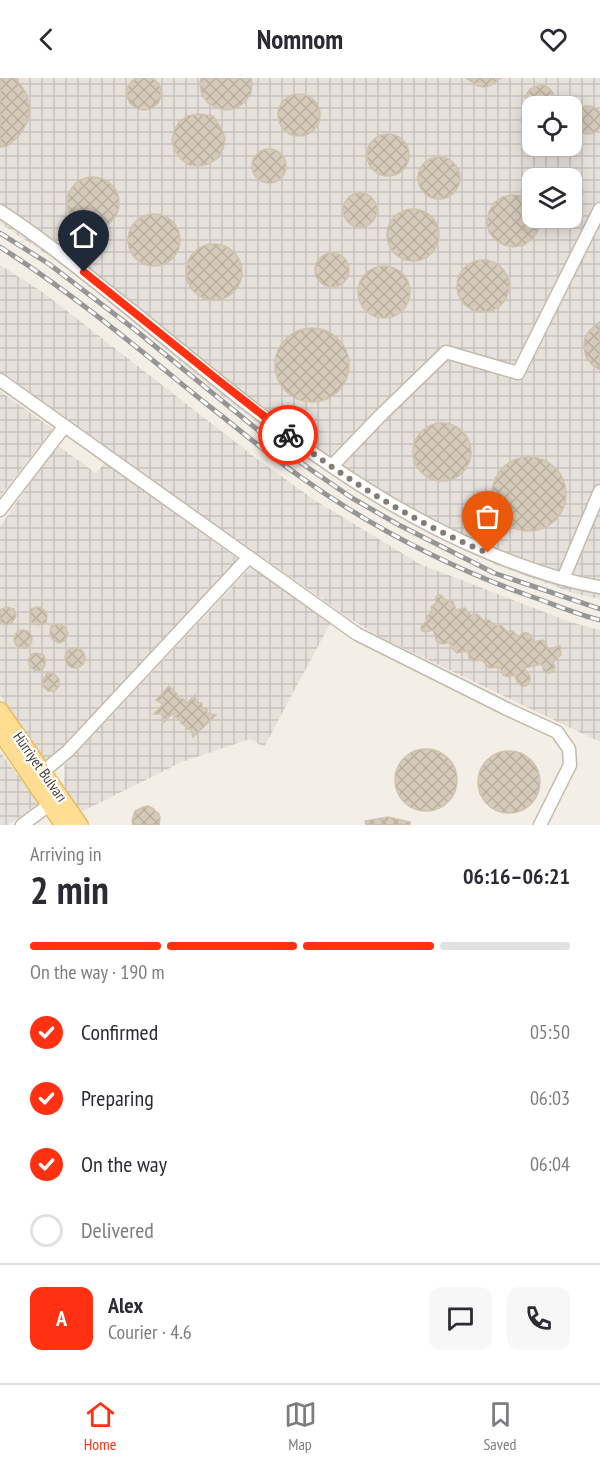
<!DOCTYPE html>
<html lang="en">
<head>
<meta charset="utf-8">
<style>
  body { margin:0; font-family:"PT Sans Narrow",sans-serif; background:#f7f7f7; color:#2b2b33; height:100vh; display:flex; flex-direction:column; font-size:22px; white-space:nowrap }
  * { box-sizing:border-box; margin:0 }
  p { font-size:20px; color:#7c7c81 }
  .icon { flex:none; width:33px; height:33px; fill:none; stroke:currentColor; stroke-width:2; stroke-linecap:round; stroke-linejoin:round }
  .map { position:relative; height:747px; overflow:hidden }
  .details { display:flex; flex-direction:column; background:#fff; flex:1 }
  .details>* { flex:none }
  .tools { position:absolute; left:522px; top:18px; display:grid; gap:12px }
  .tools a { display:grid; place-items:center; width:60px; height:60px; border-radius:12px; background:#fff; box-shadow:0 3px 15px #0003; font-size:30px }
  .pin { position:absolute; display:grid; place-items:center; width:51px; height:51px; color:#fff; margin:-62px -26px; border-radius:50% 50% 50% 0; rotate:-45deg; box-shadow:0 0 6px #0007 }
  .pin .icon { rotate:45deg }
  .courier { position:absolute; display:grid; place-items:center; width:60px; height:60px; margin:-30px; border:4px solid #ff3112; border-radius:50%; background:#fff; color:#222; box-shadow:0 2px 8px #0007 }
  .overview em { font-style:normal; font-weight:700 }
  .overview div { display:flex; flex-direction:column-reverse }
  .overview { display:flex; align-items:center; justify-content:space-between; height:102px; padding:0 30px }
  h1 { font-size:39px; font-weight:700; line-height:45px }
  .bar { display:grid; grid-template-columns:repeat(4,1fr); gap:9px 6px; align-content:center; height:72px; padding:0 30px }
  .bar i { height:8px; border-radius:4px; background:#e1e1e2 }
  .bar .selected { background:#ff3112 }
  .bar p { grid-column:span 4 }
  .line { display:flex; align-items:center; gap:15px; padding:0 30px; border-top:2px solid #e1e1e2 }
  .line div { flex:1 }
  .round { display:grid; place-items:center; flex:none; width:63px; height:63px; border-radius:12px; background:#f7f7f7 }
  ol { padding:0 30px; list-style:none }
  li { display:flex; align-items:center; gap:18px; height:66px }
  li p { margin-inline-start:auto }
  li .icon { padding:6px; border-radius:50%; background:#ff3112; color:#fff; stroke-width:4 }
  li:last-child { color:#7c7c81 }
  li i { width:33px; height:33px; border:3px solid #e1e1e2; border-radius:50% }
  header { display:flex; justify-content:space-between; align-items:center; height:78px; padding:0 30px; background:#fff; font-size:27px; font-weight:700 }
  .dock { display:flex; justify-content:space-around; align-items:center; height:84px; border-top:2px solid #e1e1e2; background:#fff; font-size:16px; color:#7c7c81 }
  .dock a { display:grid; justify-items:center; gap:3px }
  .dock .selected { color:#ff3112 }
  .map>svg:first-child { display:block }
  .industrial { fill:url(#industrial-grid); fill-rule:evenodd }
  .building { fill:url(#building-cross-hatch); stroke:#d0c3ae; stroke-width:1.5 }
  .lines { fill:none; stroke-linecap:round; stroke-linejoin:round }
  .minor-casing { stroke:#c2baab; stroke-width:15 }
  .major-casing { stroke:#e7bc61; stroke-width:18 }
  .minor { stroke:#fff; stroke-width:12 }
  .major { stroke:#ffde94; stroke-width:15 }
  .rail-casing { stroke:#969696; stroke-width:5 }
  .rail { stroke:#fff; stroke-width:3; stroke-dasharray:9; stroke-linecap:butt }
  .done { stroke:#847d73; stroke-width:6; stroke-dasharray:0 10.8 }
  .route { stroke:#ff3112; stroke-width:8 }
  .labels { text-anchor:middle; stroke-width:4.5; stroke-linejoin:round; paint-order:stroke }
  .street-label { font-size:15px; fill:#473f35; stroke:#fff }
</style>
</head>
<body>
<header><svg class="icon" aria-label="back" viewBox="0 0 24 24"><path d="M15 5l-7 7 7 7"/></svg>Nomnom<svg class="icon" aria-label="heart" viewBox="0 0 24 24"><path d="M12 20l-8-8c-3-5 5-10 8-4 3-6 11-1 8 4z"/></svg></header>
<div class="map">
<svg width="600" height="747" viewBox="0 0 600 747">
  <defs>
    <pattern id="industrial-grid" width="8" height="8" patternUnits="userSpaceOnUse" patternTransform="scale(1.5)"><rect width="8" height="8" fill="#e6e1db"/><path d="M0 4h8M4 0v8" fill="none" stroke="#c7c2bd"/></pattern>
    <pattern id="building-cross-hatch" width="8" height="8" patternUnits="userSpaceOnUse" patternTransform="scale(1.5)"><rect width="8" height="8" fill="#d5cbbb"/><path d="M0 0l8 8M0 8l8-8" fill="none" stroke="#b8afa1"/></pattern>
  </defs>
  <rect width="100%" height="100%" fill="#f4efe6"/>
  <path class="industrial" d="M0,0H600V521L576,516L501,489L450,465L387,431L310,383L222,318L106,221L52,180L0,145ZM532,28H572V68H532ZM532,100H572V140H532Z
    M0,187L44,215L252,377L313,421L420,486L570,544L600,552V664L380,559L349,540L0,295Z
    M0,313L53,351L0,418Z
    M57,367L96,395L105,385L238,481L66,666L45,684L0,617V448Z
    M252,488L330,546L264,669L250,661L182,684L81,734L64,709V688Z
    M0,674L39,725L8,747H0Z"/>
  <path class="building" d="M127 15a17 17 0 1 1 34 0a17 17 0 1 1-34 0Z
    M0,0H14L17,2L26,15L30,30L27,45L19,58L7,68L0,69Z
    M201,0H251L252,5L251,15L245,24L237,30L227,32L217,30L208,25L202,17L200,7Z
    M466,0H501L491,7L485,9L478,8Z
    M540,7L545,8L550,11L553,15L554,20L552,28H528L526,21L527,16L530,11Z
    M278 37a21 21 0 1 1 42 0a21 21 0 1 1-42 0Z
    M574 42a14 14 0 1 1 28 0a14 14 0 1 1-28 0Z
    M198,36L213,38L222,51L225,61L223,71L218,80L209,86L199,88L189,87L181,81L175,73L172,63L174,53L179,44L188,38Z
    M367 77a21 21 0 1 1 42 0a21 21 0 1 1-42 0Z
    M252 88a17 17 0 1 1 34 0a17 17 0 1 1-34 0Z
    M418 100a21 21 0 1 1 42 0a21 21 0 1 1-42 0Z
    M67 125a26 26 0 1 1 52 0a26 26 0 1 1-52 0Z
    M343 132a17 17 0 1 1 34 0a17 17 0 1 1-34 0Z
    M512,117L522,118L531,124L532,126V140H540L538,152L532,161L524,167L514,169L504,167L495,162L489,154L487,144L489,134L494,125L502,119Z
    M387 157a26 26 0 1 1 52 0a26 26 0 1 1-52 0Z
    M128 162a26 26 0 1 1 52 0a26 26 0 1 1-52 0Z
    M186 194a28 28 0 1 1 56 0a28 28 0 1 1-56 0Z
    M315 192a17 17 0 1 1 34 0a17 17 0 1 1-34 0Z
    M457 208a26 26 0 1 1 52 0a26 26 0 1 1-52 0Z
    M358 214a26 26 0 1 1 52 0a26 26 0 1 1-52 0Z
    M600,244V292L592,287L586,279L584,269L585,259L591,251Z
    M275 287a37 37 0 1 1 74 0a37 37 0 1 1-74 0Z
    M413 374a29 29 0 1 1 58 0a29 29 0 1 1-58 0Z
    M492 416a37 37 0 1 1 74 0a37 37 0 1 1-74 0Z
    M438,517H441L445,522L453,524L456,532L465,530L470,537L477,536L483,542H489L495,548L501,547L507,554L513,553L518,559L523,555H528L531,558L533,564L543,562L546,565L548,571L560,568L561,577L553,584L555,589L553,594L549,595L544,594L542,586L524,590L530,598V603L526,608H521L517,604L515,597L508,599L503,597L500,589L489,590L482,582L473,583L469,580L468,573L457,575L453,571L451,564L442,566L437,564L433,552L425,554L422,553L421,550L422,547L427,543V538L432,534L431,529L436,525V519Z
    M6,529L14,531L16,538L12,545L7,547L0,544V532Z
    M38,529L41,530L46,534L47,538L46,545L38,547L33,546L30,542V531Z
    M59,546L65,549L68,555L65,563L59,565L53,562L50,556L51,548Z
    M14 561a9 9 0 1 1 18 0a9 9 0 1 1-18 0Z
    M65 580a10 10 0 1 1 20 0a10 10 0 1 1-20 0Z
    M37,575L43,577L45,580V587L42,593L34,592L29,587V580L32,576Z
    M47,595L54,596L59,601V608L55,613H48L43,608V602Z
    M169,608L177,616L178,620L183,621L187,625L195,617L196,624L202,625V630H207V635L216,637L193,659L191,651H187L186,648L181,645V643L172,636L164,644L162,636H154L163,626L156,622Z
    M395 702a31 31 0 1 1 62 0a31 31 0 1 1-62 0Z
    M478 704a31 31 0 1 1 62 0a31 31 0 1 1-62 0Z
    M148,728L152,730L159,736L160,740L159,747H133L132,742L135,733L143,729Z
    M388,739L410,744V747H366L365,743Z"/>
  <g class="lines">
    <g class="minor-casing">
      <path id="minor" d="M0,133C46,163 88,198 131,232C242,322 353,419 487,474C523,489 561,503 600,509
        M0,302L357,556L507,631L557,654L569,671L570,687L540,747
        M332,388L380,338L446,274L518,295L600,131
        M0,432L64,349
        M563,501L600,413
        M38,698L68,673L249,479
        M22,747L49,727"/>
    </g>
    <g class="major-casing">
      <path id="major" d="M0,632L80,747
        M0,654L63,747"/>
    </g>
    <use href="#minor" class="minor"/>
    <use href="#major" class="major"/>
    <g class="rail-casing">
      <path id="rail" d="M0,155L49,186L134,251L264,357L307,389L352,420L399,447L494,495L600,531
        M0,169C74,216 141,273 209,328C240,352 270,378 302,400C370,448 449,489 527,517C551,525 575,536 600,542"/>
    </g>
    <use href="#rail" class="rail"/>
  </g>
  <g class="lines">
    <path class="done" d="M288,357C348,403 417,446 488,475"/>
    <path class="route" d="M84,194L218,302L288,357"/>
  </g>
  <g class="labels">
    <g class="street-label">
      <text transform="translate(40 689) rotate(55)" y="5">Hürriyet Bulvarı</text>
    </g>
  </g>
</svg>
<div class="tools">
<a><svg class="icon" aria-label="locate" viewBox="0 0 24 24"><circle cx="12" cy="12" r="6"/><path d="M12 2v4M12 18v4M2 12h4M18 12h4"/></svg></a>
<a><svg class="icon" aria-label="layers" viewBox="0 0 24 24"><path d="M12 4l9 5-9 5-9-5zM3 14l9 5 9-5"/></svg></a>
</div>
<div class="pin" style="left:488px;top:475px;background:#ea580c"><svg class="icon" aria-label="bag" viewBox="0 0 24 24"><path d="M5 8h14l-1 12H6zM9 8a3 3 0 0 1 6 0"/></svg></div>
<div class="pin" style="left:84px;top:194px;background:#1f2937"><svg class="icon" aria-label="home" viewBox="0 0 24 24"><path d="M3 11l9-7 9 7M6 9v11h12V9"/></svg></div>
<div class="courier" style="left:288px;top:357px"><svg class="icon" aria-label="bike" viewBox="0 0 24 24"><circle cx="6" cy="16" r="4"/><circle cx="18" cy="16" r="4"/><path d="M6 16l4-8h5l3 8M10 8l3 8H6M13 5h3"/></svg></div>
</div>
<section class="details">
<div class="overview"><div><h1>2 min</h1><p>Arriving in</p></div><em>06:16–06:21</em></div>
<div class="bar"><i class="selected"></i><i class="selected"></i><i class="selected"></i><i></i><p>On the way · 190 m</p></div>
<ol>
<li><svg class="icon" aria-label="check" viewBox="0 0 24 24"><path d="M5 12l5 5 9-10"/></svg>Confirmed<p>05:50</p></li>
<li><svg class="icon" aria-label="check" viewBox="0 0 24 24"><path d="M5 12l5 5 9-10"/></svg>Preparing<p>06:03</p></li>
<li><svg class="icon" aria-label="check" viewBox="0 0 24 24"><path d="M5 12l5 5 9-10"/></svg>On the way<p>06:04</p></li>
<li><i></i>Delivered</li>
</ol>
<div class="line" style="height:108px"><b class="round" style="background:#ff3112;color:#fff">A</b><div><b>Alex</b><p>Courier · 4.6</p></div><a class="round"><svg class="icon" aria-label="chat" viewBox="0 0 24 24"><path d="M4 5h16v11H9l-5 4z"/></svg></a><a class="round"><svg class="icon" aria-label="phone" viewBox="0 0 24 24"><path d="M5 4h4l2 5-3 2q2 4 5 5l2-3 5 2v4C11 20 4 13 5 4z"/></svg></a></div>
</section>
<nav class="dock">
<a class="selected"><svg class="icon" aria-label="home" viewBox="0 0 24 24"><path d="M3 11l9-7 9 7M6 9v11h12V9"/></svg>Home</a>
<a><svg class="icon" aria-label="map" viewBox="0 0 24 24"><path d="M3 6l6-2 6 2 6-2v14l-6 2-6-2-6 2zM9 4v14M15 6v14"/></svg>Map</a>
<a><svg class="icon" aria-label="saved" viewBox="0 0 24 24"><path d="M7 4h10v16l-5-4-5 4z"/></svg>Saved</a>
</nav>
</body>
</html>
